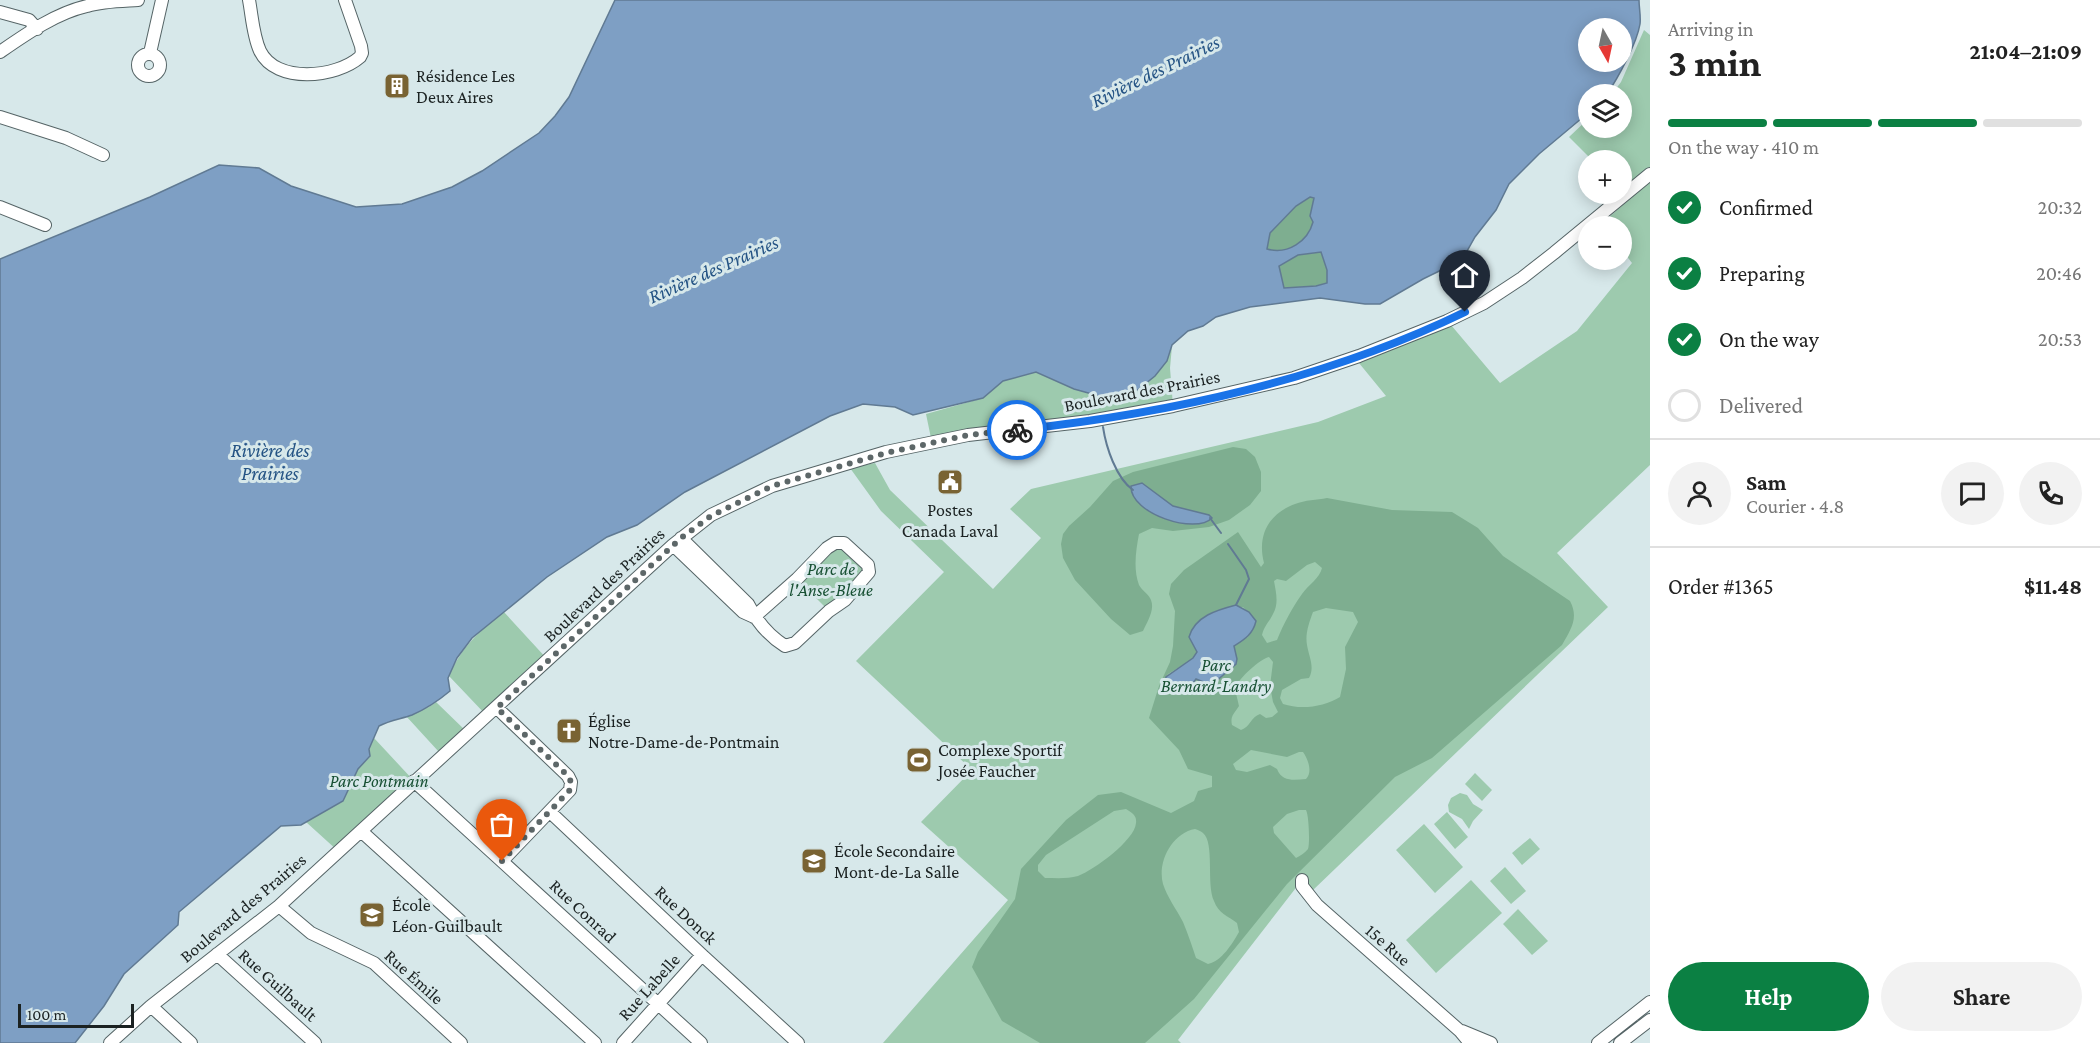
<!DOCTYPE html>
<html lang="en">
<head>
<meta charset="utf-8">
<style>
  body { margin:0; font-family:"Crimson Pro",serif; background:#f2f2f2; color:#222; height:100vh; display:flex; flex-direction:column; font-size:22px; white-space:nowrap }
  * { box-sizing:border-box; margin:0 }
  p { font-size:20px; color:#767676 }
  .icon { flex:none; width:33px; height:33px; fill:none; stroke:currentColor; stroke-width:2; stroke-linecap:round; stroke-linejoin:round }
  .map { position:relative; flex:1; overflow:hidden }
  .sheet { display:flex; flex-direction:column; background:#fff; width:450px }
  .sheet>* { flex:none }
  .needle { width:39px; rotate:171deg }
  .controls { position:absolute; left:1578px; top:18px; display:grid; gap:12px }
  .controls a { display:grid; place-items:center; width:54px; height:54px; border-radius:50%; background:#fff; box-shadow:0 3px 15px #0003; font-size:30px }
  .scale { position:absolute; left:18px; bottom:15px; width:116px; box-sizing:border-box; padding-left:6px; border:3px solid #1b2222; border-top:0; font-size:16px; line-height:21px; white-space:nowrap; color:#1b2222; -webkit-text-stroke:4px #d7e8ea; paint-order:stroke }
  .pin { position:absolute; display:grid; place-items:center; width:51px; height:51px; color:#fff; margin:-62px -26px; border-radius:50% 50% 50% 0; rotate:-45deg; box-shadow:0 0 6px #0007 }
  .pin .icon { rotate:45deg }
  .courier { position:absolute; display:grid; place-items:center; width:60px; height:60px; margin:-30px; border:4px solid #1a73e8; border-radius:50%; background:#fff; color:#222; box-shadow:0 2px 8px #0007 }
  .head em { font-style:normal; font-weight:700 }
  .head div { display:flex; flex-direction:column-reverse }
  .head { display:flex; align-items:center; justify-content:space-between; height:102px; padding:0 18px }
  h1 { font-size:39px; font-weight:700; line-height:45px }
  .bar { display:grid; grid-template-columns:repeat(4,1fr); gap:9px 6px; align-content:center; height:72px; padding:0 18px }
  .bar i { height:8px; border-radius:4px; background:#e0e0e0 }
  .bar .selected { background:#0b8043 }
  .bar p { grid-column:span 4 }
  .line { display:flex; align-items:center; gap:15px; padding:0 18px; border-top:2px solid #e0e0e0 }
  .line div { flex:1 }
  .round { display:grid; place-items:center; flex:none; width:63px; height:63px; border-radius:32px; background:#f2f2f2 }
  ol { padding:0 18px; list-style:none }
  li { display:flex; align-items:center; gap:18px; height:66px }
  li p { margin-inline-start:auto }
  li .icon { padding:6px; border-radius:50%; background:#0b8043; color:#fff; stroke-width:4 }
  li:last-child { color:#767676 }
  li i { width:33px; height:33px; border:3px solid #e0e0e0; border-radius:50% }
  .button { display:flex; gap:12px; margin-top:auto; padding:12px 18px }
  .button a { flex:1; height:69px; border-radius:36px; background:#0b8043; color:#fff; font-size:24px; font-weight:700; line-height:69px; text-align:center }
  .button a+a { background:#f2f2f2; color:#222 }
  main { display:flex; flex:1; min-height:0 }
  .map>svg:first-child { display:block }
  .green { fill:#9dcaae }
  .forest { fill:#7eae90; fill-rule:evenodd }
  .water { fill:#7e9fc4; stroke:#607a93; stroke-width:1.5; fill-rule:evenodd }
  .lines { fill:none; stroke-linecap:round; stroke-linejoin:round }
  .stream { stroke:#607a93; stroke-width:2 }
  .minor-casing { stroke:#556466; stroke-width:14 }
  .minor { stroke:#fff; stroke-width:12 }
  .done { stroke:#5d6768; stroke-width:6; stroke-dasharray:0 10.8 }
  .route { stroke:#1a73e8; stroke-width:8 }
  .labels { text-anchor:middle; stroke-width:6; stroke-linejoin:round; paint-order:stroke }
  .poi-label { font-size:18px; fill:#1b2222; stroke:#d7e8ea; text-anchor:start }
  .street-label { font-size:18px; fill:#1b2222; stroke:#d7e8ea }
  .park-label { font-size:18px; font-style:italic; fill:#175033; stroke:#d7e8ea }
  .water-label { font-size:20px; font-style:italic; fill:#245384; stroke:#d7e8ea }
</style>
</head>
<body>
<main>
<div class="map">
<svg width="1650" height="1043" viewBox="0 0 1650 1043">
  <rect width="100%" height="100%" fill="#d7e8ea"/>
  <path class="green" d="M1644,30L1650,35V167L1622,190V160H1592L1569,137L1588,119V128H1622V94H1612L1621,82Z
    M1650,181V465L1557,553L1608,607L1312,891L1302,880L1178,1040L1181,1043H883L1008,900L921,822L972,770L856,661L944,572L881,511L850,468L875,463L890,490L993,589L1041,538L1010,509L1031,489L1318,422L1386,396L1359,363L1451,325L1500,383L1577,331L1632,263L1622,250V226H1599Z
    M1172,346L1170,368L1173,406L932,443L926,414L983,398L1003,381L1036,372L1074,389L1111,399L1135,392L1155,376L1167,361Z
    M835,543L868,565L829,611L797,579Z
    M503,611L548,660L487,716L449,676C462,646 479,632 503,611Z
    M436,702L468,733L439,752L406,716L429,707Z
    M374,738L414,781L338,851L306,822L343,801L358,769L370,757L369,749Z
    M1475,773L1492,790L1482,801L1465,784Z
    M1460,793L1467,795L1473,804L1483,810L1473,821L1469,829L1462,819L1449,812L1448,805L1451,798Z
    M1447,812L1468,837L1455,849L1434,824Z
    M1424,824L1463,867L1435,893L1396,850Z
    M1530,838L1540,849L1522,865L1512,853Z
    M1505,867L1526,891L1511,904L1490,881Z
    M1471,880L1502,913L1436,973L1406,940Z
    M1518,909L1548,941L1532,955L1503,924Z"/>
  <path class="forest" d="M1310,197L1314,198L1310,216L1313,222C1308,242 1288,255 1267,249L1270,233L1296,206Z
    M1321,252L1327,270V283L1316,286L1284,288L1279,266L1298,255Z
    M1233,447L1246,449L1255,457L1261,472V491L1250,505L1229,520L1209,527L1173,531L1152,528L1139,534C1136,550 1133,569 1139,585C1142,591 1149,594 1151,600C1155,610 1147,622 1143,631L1130,635L1111,619L1075,580L1063,558L1061,544L1063,534L1069,526L1090,507L1113,481L1133,472Z
    M1327,498L1392,510L1452,512L1478,528L1503,556L1570,601C1579,618 1571,629 1562,645L1432,758L1395,777L1287,884L1194,999L1145,1043H1040L1002,1021L972,967L978,952L1015,899L1021,869L1066,820L1098,795L1121,792L1171,813L1194,801L1198,791L1212,787V776L1188,769L1179,750L1149,718L1159,686L1170,662L1173,646L1175,611L1169,594L1171,584L1184,570L1238,532L1261,567L1264,563C1257,536 1268,514 1295,504C1305,500 1317,500 1327,498ZM1315,562L1322,568C1320,578 1308,585 1302,594C1292,608 1284,623 1277,640L1267,643L1262,635C1264,626 1269,622 1273,614C1279,604 1276,592 1274,581L1277,579L1286,581L1307,565ZM1243,607L1256,621L1248,637L1234,645L1237,659L1206,683L1195,679L1190,687L1165,685L1166,677L1168,674L1194,658L1197,652L1189,637C1203,610 1215,610 1243,607ZM1326,608L1353,612L1358,622L1345,647L1346,669L1340,697C1324,707 1301,710 1283,704L1280,698L1282,690L1301,679L1309,678C1315,667 1309,657 1307,645C1305,634 1309,623 1313,612ZM1269,657L1273,662L1270,686L1273,702L1278,712L1272,717L1266,718L1260,714C1251,717 1250,727 1241,730L1232,725C1230,716 1234,714 1239,706C1238,701 1235,692 1236,687C1239,678 1260,659 1269,657ZM1251,750L1287,757L1299,752H1303C1308,759 1313,772 1306,779C1294,780 1282,782 1277,769L1270,765L1247,772L1236,770L1233,764ZM1126,809C1132,813 1137,815 1136,823C1135,840 1094,870 1078,876C1068,879 1056,878 1045,878L1038,871V865L1046,855L1114,811ZM1299,810H1306C1309,815 1310,845 1308,849C1305,853 1300,856 1296,858L1274,833L1273,827L1287,814ZM1195,829C1198,830 1201,831 1203,833C1215,843 1206,884 1214,901C1218,913 1228,916 1237,923L1239,932C1232,944 1222,961 1208,964L1196,958C1192,946 1188,934 1183,922C1177,910 1167,897 1163,884C1157,862 1172,833 1195,829Z"/>
  <path class="water" d="M615,0H1639C1639,8 1641,16 1640,24C1637,43 1618,78 1607,94H1588V113L1539,154L1509,184L1496,210L1475,237L1462,260L1423,279L1380,304H1365L1320,298L1250,307L1216,317L1203,326L1188,331L1172,345L1167,361L1155,376L1135,392L1110,399L1074,389L1036,372L1003,381L983,398L913,415L895,407L863,404L830,416L685,492L637,525L607,537L547,577L472,638L457,658L448,678L450,691C438,701 426,709 412,715C401,719 390,720 379,726L369,749L370,756L358,769L343,801L301,825L281,826L179,912L178,925L124,974L104,1006L75,1043H0V259L150,197L219,165L259,168L291,186L356,207L402,204L452,187L482,171L539,133L555,116L569,97ZM1622,28V62H1588V28ZM1310,197L1314,198L1310,216L1313,222C1308,241 1288,255 1267,249L1270,233L1296,206ZM1321,252L1327,270V283L1316,286L1284,288L1279,266L1298,255Z
    M1142,483L1173,506L1209,515L1212,518C1196,535 1130,514 1131,486Z
    M1236,605L1249,612L1256,621C1253,634 1245,639 1234,646L1237,659L1236,664L1215,682L1206,683L1196,679C1188,690 1183,693 1170,692L1165,685L1166,677L1193,658L1197,652L1189,637C1195,616 1217,610 1236,605Z"/>
  <g class="lines">
    <path class="stream" d="M1103,427C1106,447 1116,478 1133,490
      M1210,518L1221,533
      M1228,544L1246,570L1249,579L1236,605"/>
    <g class="minor-casing">
      <path id="minor" d="M249,0C252,16 253,36 260,51C276,84 336,78 360,57L362,53L361,46L345,0
        M0,12L29,20L37,29
        M0,52C26,34 56,13 87,6C103,1 121,1 138,0
        M150,53L162,0
        M138 65a11 11 0 1 1 22 0a11 11 0 1 1-22 0Z
        M0,117L66,138L103,155
        M0,207L45,225
        M681,538L748,604C756,620 769,636 785,646L795,643L829,611L845,600L869,572L868,565L844,543H835L827,548L797,579L754,617
        M673,545L743,612L754,617
        M497,708L568,776L571,782L570,790L502,861
        M414,781L701,1043
        M550,812L702,955L798,1043
        M361,831L595,1043
        M1302,880V886L1317,905L1460,1031L1470,1043
        M279,906L311,933L374,963L461,1043
        M217,954L315,1043
        M151,1006L191,1043
        M1462,1031L1491,1043
        M110,1043L151,1006L279,906L673,545L711,515L772,486L886,452L968,435L1090,421L1173,406L1294,378L1359,356L1447,321L1484,303L1522,278L1554,253L1650,174
        M623,1043L702,955
        M1598,1043L1650,1002
        M1620,1043L1650,1020"/>
    </g>
    <use href="#minor" class="minor"/>
  </g>
  <g class="lines">
    <path class="done" d="M502,861L570,790L571,782L568,776L497,708L681,538L711,516L772,486L886,453L968,435L1017,430"/>
    <path class="route" d="M1017,430C1171,413 1325,380 1465,312"/>
  </g>
  <defs>
    <g id="building-square" transform="scale(1.35)"><rect x="-9" y="-9" width="18" height="18" rx="4" fill="#796333" stroke="#d7e8ea"/><path d="M-4-6H4V6H1V3H-1V6H-4ZM-2.5-4.3h1.7v1.8h-1.7ZM.8-4.3h1.7v1.8H.8ZM-2.5-1h1.7V.8h-1.7ZM.8-1h1.7V.8H.8Z" fill="#fff"/></g>
    <g id="civic-square" transform="scale(1.35)"><rect x="-9" y="-9" width="18" height="18" rx="4" fill="#796333" stroke="#d7e8ea"/><path d="M-.6-6.5H3V-4.5H.6V-3L4-1V1h2V6H-6V1h2V-1L-.6-3ZM-1.2 2.5V6h2.4V2.5Z" fill="#fff"/></g>
    <g id="church-square" transform="scale(1.35)"><rect x="-9" y="-9" width="18" height="18" rx="4" fill="#796333" stroke="#d7e8ea"/><path d="M-1.2-6h2.4v3.5h3.3v2.4h-3.3V6h-2.4V-.1h-3.3v-2.4h3.3Z" fill="#fff"/></g>
    <g id="stadium-square" transform="scale(1.35)"><rect x="-9" y="-9" width="18" height="18" rx="4" fill="#796333" stroke="#d7e8ea"/><path d="M0-5a6.5 5 0 1 0 0 10a6.5 5 0 1 0 0-10ZM-3.5-1.8h7v3.6h-7Z" fill="#fff"/></g>
    <g id="school-square" transform="scale(1.35)"><rect x="-9" y="-9" width="18" height="18" rx="4" fill="#796333" stroke="#d7e8ea"/><path d="M0-5L7-2L0 1L-7-2ZM-4 1L0 2.5L4 1V4Q0 6-4 4Z" fill="#fff"/></g>
  </defs>
  <g fill-rule="evenodd">
    <use href="#building-square" x="397" y="86"/>
    <use href="#civic-square" x="950" y="482"/>
    <use href="#church-square" x="569" y="731"/>
    <use href="#stadium-square" x="919" y="760"/>
    <use href="#school-square" x="814" y="861"/>
    <use href="#school-square" x="372" y="915"/>
  </g>
  <g class="labels">
    <g class="poi-label">
      <text x="416" y="82">Résidence Les<tspan x="416" dy="21">Deux Aires</tspan></text>
      <text x="950" y="516" text-anchor="middle">Postes<tspan x="950" dy="21">Canada Laval</tspan></text>
      <text x="588" y="727">Église<tspan x="588" dy="21">Notre-Dame-de-Pontmain</tspan></text>
      <text x="938" y="756">Complexe Sportif<tspan x="938" dy="21">Josée Faucher</tspan></text>
      <text x="834" y="857">École Secondaire<tspan x="834" dy="21">Mont-de-La Salle</tspan></text>
      <text x="392" y="911">École<tspan x="392" dy="21">Léon-Guilbault</tspan></text>
    </g>
    <g class="street-label">
      <text transform="translate(1142 391) rotate(-11)" y="6">Boulevard des Prairies</text>
      <text transform="translate(604 585) rotate(-43)" y="6">Boulevard des Prairies</text>
      <text transform="translate(243 908) rotate(-40)" y="6">Boulevard des Prairies</text>
      <text transform="translate(583 911) rotate(43)" y="6">Rue Conrad</text>
      <text transform="translate(686 915) rotate(43)" y="6">Rue Donck</text>
      <text transform="translate(1388 945) rotate(41)" y="6">15e Rue</text>
      <text transform="translate(414 977) rotate(42)" y="6">Rue Émile</text>
      <text transform="translate(278 985) rotate(42)" y="6">Rue Guilbault</text>
      <text transform="translate(649 987) rotate(-48)" y="6">Rue Labelle</text>
    </g>
    <g class="park-label">
      <text x="831" y="575">Parc de<tspan x="831" dy="21">l'Anse-Bleue</tspan></text>
      <text x="1216" y="671">Parc<tspan x="1216" dy="21">Bernard-Landry</tspan></text>
      <text x="379" y="787">Parc Pontmain</text>
    </g>
    <g class="water-label">
      <text transform="translate(1155 71) rotate(-26)" y="7">Rivière des Prairies</text>
      <text transform="translate(713 269) rotate(-24)" y="7">Rivière des Prairies</text>
      <text x="270" y="457">Rivière des<tspan x="270" dy="23">Prairies</tspan></text>
    </g>
  </g>
</svg>
<div class="controls">
<a><svg class="needle" viewBox="-14 -14 28 28"><path d="M0-13l5 13h-10z" fill="#e53935"/><path d="M0 13l5-13h-10z" fill="#767676"/></svg></a>
<a><svg class="icon" aria-label="layers" viewBox="0 0 24 24"><path d="M12 4l9 5-9 5-9-5zM3 14l9 5 9-5"/></svg></a>
<a>+</a>
<a>−</a>
</div>
<div class="scale">100 m</div>
<div class="pin" style="left:502px;top:861px;background:#ea580c"><svg class="icon" aria-label="bag" viewBox="0 0 24 24"><path d="M5 8h14l-1 12H6zM9 8a3 3 0 0 1 6 0"/></svg></div>
<div class="pin" style="left:1465px;top:312px;background:#1f2937"><svg class="icon" aria-label="home" viewBox="0 0 24 24"><path d="M3 11l9-7 9 7M6 9v11h12V9"/></svg></div>
<div class="courier" style="left:1017px;top:430px"><svg class="icon" aria-label="bike" viewBox="0 0 24 24"><circle cx="6" cy="16" r="4"/><circle cx="18" cy="16" r="4"/><path d="M6 16l4-8h5l3 8M10 8l3 8H6M13 5h3"/></svg></div>
</div>
<section class="sheet">
<div class="head"><div><h1>3 min</h1><p>Arriving in</p></div><em>21:04–21:09</em></div>
<div class="bar"><i class="selected"></i><i class="selected"></i><i class="selected"></i><i></i><p>On the way · 410 m</p></div>
<ol>
<li><svg class="icon" aria-label="check" viewBox="0 0 24 24"><path d="M5 12l5 5 9-10"/></svg>Confirmed<p>20:32</p></li>
<li><svg class="icon" aria-label="check" viewBox="0 0 24 24"><path d="M5 12l5 5 9-10"/></svg>Preparing<p>20:46</p></li>
<li><svg class="icon" aria-label="check" viewBox="0 0 24 24"><path d="M5 12l5 5 9-10"/></svg>On the way<p>20:53</p></li>
<li><i></i>Delivered</li>
</ol>
<div class="line" style="height:108px"><a class="round"><svg class="icon" aria-label="person" viewBox="0 0 24 24"><circle cx="12" cy="8" r="4"/><path d="M4 21q1-7 8-7t8 7"/></svg></a><div><b>Sam</b><p>Courier · 4.8</p></div><a class="round"><svg class="icon" aria-label="chat" viewBox="0 0 24 24"><path d="M4 5h16v11H9l-5 4z"/></svg></a><a class="round"><svg class="icon" aria-label="phone" viewBox="0 0 24 24"><path d="M5 4h4l2 5-3 2q2 4 5 5l2-3 5 2v4C11 20 4 13 5 4z"/></svg></a></div>
<div class="line" style="height:78px"><div>Order #1365</div><b>$11.48</b></div>
<div class="button"><a>Help</a><a>Share</a></div>
</section>
</main>
</body>
</html>
